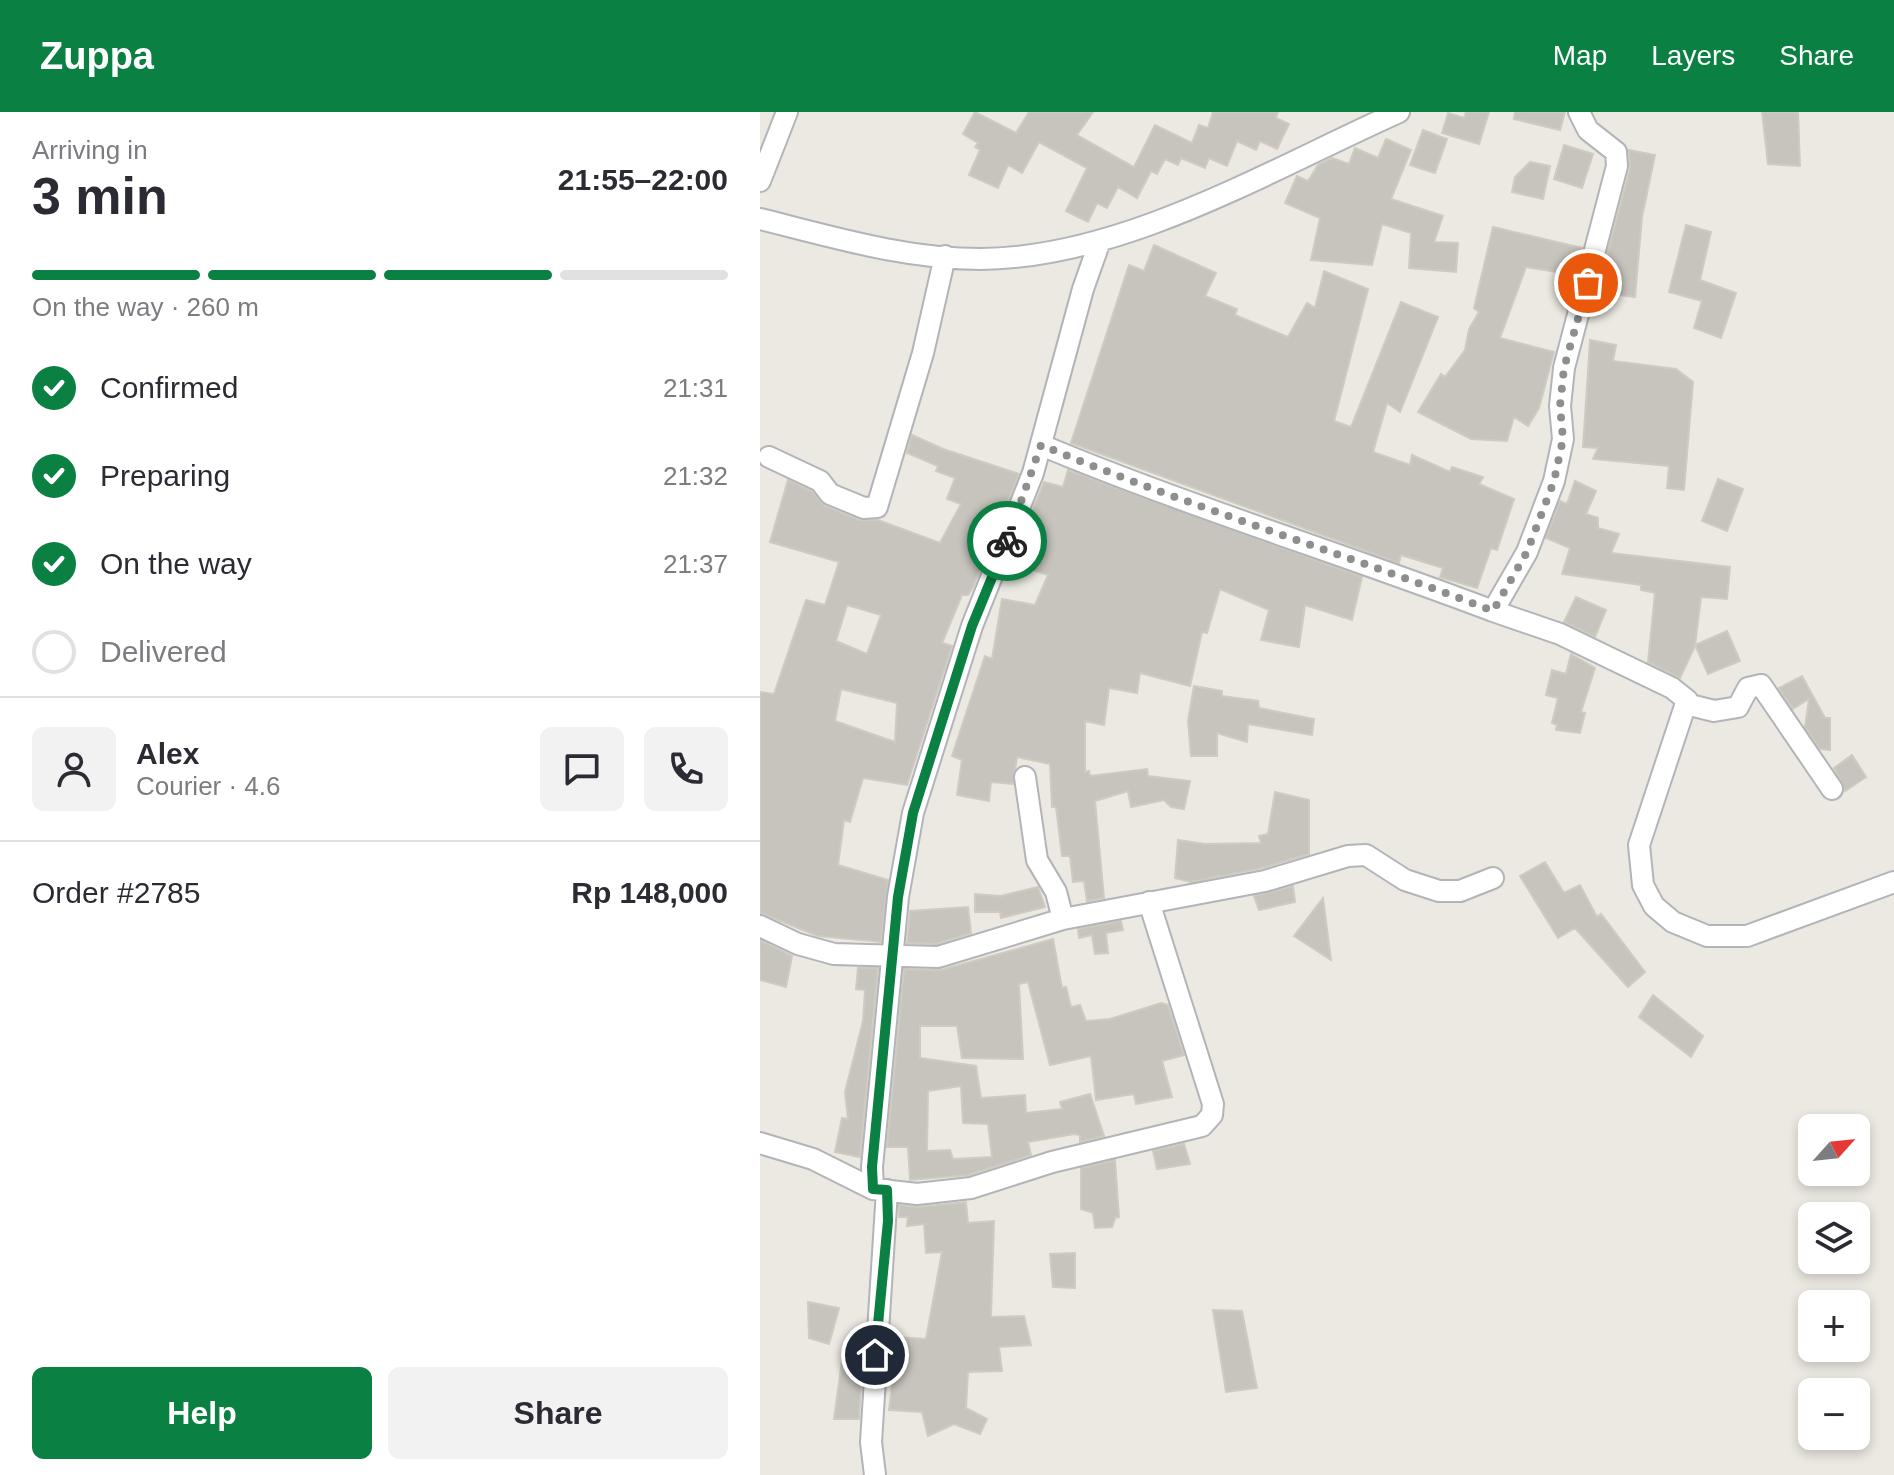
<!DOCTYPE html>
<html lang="en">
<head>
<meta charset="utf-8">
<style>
  body { margin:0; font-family:Arial,sans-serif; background:#f2f2f3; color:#2b2b33; height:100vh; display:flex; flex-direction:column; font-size:30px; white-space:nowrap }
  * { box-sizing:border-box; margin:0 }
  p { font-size:26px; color:#7c7c81 }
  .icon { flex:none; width:44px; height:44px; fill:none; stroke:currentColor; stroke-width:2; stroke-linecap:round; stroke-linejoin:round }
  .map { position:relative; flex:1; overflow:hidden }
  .side { display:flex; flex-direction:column; background:#fff; width:760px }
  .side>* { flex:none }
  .needle { width:52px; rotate:63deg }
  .controls { position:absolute; left:1038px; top:1002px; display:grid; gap:16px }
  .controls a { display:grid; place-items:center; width:72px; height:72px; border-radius:12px; background:#fff; box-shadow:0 4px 12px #0003; font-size:40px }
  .pin { position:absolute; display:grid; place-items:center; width:68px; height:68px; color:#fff; margin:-34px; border:4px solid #fff; border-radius:50%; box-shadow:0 2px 8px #0007 }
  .courier { position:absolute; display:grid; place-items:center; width:80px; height:80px; margin:-40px; border:6px solid #0b8043; border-radius:50%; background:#fff; color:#222; box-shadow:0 2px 10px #0007 }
  .summary em { font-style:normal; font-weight:700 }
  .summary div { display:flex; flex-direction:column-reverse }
  .summary { display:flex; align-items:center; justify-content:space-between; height:136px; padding:0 32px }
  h1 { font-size:52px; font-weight:700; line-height:60px }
  .bar { display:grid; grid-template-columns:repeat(4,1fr); gap:12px 8px; align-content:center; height:96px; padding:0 32px }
  .bar i { height:10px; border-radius:6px; background:#e1e1e2 }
  .bar .selected { background:#0b8043 }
  .bar p { grid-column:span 4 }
  .line { display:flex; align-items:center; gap:20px; padding:0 32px; border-top:2px solid #e1e1e2 }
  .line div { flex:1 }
  .round { display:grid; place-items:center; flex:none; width:84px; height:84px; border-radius:12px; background:#f2f2f3 }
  ol { padding:0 32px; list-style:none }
  li { display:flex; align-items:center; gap:24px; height:88px }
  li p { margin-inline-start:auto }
  li .icon { padding:8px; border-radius:50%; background:#0b8043; color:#fff; stroke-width:4 }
  li:last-child { color:#7c7c81 }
  li i { width:44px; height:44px; border:4px solid #e1e1e2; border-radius:50% }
  .action { display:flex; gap:16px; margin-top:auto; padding:16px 32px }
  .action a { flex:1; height:92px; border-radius:12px; background:#0b8043; color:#fff; font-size:32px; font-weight:700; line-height:92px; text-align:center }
  .action a+a { background:#f2f2f3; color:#2b2b33 }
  header { display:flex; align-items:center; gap:48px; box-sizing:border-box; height:112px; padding:0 40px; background:#0b8043; color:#fff }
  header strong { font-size:38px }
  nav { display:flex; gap:44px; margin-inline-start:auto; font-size:28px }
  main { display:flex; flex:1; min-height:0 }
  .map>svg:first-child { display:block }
  .building { fill:#c7c4be; stroke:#cfcbc0; stroke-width:2; fill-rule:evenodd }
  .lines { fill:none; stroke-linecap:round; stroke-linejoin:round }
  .minor-casing { stroke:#b2b4b8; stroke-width:24 }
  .minor { stroke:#fff; stroke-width:20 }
  .done { stroke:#8d8e8e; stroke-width:8; stroke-dasharray:0 14.4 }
  .route { stroke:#0b8043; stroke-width:10 }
</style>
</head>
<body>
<header>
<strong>Zuppa</strong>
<nav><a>Map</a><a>Layers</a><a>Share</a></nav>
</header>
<main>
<section class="side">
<div class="summary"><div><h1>3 min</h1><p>Arriving in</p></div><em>21:55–22:00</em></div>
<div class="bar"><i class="selected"></i><i class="selected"></i><i class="selected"></i><i></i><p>On the way · 260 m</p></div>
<ol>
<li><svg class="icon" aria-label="check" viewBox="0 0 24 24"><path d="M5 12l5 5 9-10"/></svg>Confirmed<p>21:31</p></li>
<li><svg class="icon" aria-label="check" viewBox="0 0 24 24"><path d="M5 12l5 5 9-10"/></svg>Preparing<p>21:32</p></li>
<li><svg class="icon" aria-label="check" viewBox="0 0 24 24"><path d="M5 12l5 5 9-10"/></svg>On the way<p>21:37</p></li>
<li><i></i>Delivered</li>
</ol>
<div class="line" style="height:144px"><a class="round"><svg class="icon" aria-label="person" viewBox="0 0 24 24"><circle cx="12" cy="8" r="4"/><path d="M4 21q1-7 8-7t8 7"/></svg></a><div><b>Alex</b><p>Courier · 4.6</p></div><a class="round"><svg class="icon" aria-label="chat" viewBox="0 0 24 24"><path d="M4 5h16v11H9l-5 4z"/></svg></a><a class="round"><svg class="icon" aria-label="phone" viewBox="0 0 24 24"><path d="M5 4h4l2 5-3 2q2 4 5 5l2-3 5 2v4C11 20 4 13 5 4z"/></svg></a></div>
<div class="line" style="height:104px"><div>Order #2785</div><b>Rp 148,000</b></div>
<div class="action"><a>Help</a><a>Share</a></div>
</section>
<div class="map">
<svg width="1134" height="1363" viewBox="0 0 1134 1363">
  <rect width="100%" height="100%" fill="#ebe9e1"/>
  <path class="building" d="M215,0L256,21L269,0H333L317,23L374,55L395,13L432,31L439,13L448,16L453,0H518L516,6L529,12L517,37L500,29L496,38L477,29L467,54L449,46L445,56L421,46L418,53L405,47L397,62L391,59L377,86L358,75L347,96L337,91L328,110L306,99L327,56L279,30L262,61L248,53L238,76L209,63L220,38L215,35L218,31L203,22Z
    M706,0H729L719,32L682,21L688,1L704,6Z
    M755,0H805L800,18L754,7Z
    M1002,0H1038L1040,54L1008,52Z
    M663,18L687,27L675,61L650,53Z
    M626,27L651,38L631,87L683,104L674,130L698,131L696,160L649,156L651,121L622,112L612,153L551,148L560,106L525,91L537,64L548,69L558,53L572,46L589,52L595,36L618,46Z
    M804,33L833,42L822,76L794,67Z
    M869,38L895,43L882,105L875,185L837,180L870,57Z
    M770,50L790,54L783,87L752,80L755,65Z
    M926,113L951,120L940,168L976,181L961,226L934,216L942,189L909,180Z
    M733,115L822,136L816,159L799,155L796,160L766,155L740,226L794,240L779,296L768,314L754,305L747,329L711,327L658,300L681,262L685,265L705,238L709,217L719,200L714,196Z
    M394,133L456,161L445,184L477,197L475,203L528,225L547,191L555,196L564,159L608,177L574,309L591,315L641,190L678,205L640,300L627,291L613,340L650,353L652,343L690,360L692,355L723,365L719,372L754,387L737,438L731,436L717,476L680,465L683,456L641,443L639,451L311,331L369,153L384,159Z
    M830,228L856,233L853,249L916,257L933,270L924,378L907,376L909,354L833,347L838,336L823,335Z
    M152,323L183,337L259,362L213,475L208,483H202L182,531L192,534L147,673L103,666L90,710L84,708L78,753L128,768L121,830L58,824L0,801V580L14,582L46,488L65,493L79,450L10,430L28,368L52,379L65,394L100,408H118L180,431L201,392L187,387L195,366L176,359L178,354L147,341ZM87,493L121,503L107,542L76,529ZM81,577L137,591L135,630L75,609Z
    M308,358L602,465L592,508L545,493L539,535L501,528L509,498L460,477L447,521L442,520L430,574L380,561L377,581L349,576L344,613L325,609V660L329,659L330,664L387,657L388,664L430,669L424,697L411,695L404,688L371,695L368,679L335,689L344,786L327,789L324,769L313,770L310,744H302L296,695H292L290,652L257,645L253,672L231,670L229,689L197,683L202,648L192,644L225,544L232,547L242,487L275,493L288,463L251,451L284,370L303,375Z
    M958,367L983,377L967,419L942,409Z
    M815,369L836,379L826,402L838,406V416L859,422L851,441L970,455L967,487L941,485L935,534L920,566L888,550L895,481L881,478V473L802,462L810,436L786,426L800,389L807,392Z
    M816,485L846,498L835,525L804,510Z
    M967,519L980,549L948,562L935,533Z
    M811,542L835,556L821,600L825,601L820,621L796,618L797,613L792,611L798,586L786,583L792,558L806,562Z
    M1042,564L1065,606H1070V638L1060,637L1045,615L1049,587L1033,597L1019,576Z
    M434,574L462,579V584L498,589L499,596L554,607L552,623L488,612L487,630L457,621V644H431L428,609Z
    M1092,643L1106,665L1085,679L1074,656Z
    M515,680L549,688V742L502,756L431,770L415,766L418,728L445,732L501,731L499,724L508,722Z
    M785,750L804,781L820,773L837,805L841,802L885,860L868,875L815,816L798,826L760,764Z
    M533,774L535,790L499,798L494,784Z
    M278,775L285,795L241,806L240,800H215V782L241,784Z
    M563,786L571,848L534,824Z
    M208,795L211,821L176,832L147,831L150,799Z
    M361,809L363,818L346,821L348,841L335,842L332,823L319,826L318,817Z
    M293,827L302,876L306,875L311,895L320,893L326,909L350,907L401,891L408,893L424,943L402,949L412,985L376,992L374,982L336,988L331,944L290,953L268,870L259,872L263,947L202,946L197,914H160V946L216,954L221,986L265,983L266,1001L302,997L300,990L330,982L344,1024L320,1030V1023L314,1022L268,1030L271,1043L208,1063L150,1068L148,1035H127L144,857L181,858ZM201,974L203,1011L228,1012L232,1045L193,1047L190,1038L167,1039L168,979Z
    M0,828L32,844L26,875L0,868Z
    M98,856H118L100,1045L75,1040L82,1006L88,1007L85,980L103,909L105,878L96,877Z
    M893,883L943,924L931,945L879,905Z
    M424,1032L430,1052L397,1057L393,1039Z
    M355,1048L359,1105L355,1106L352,1115L335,1116L333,1101L321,1097V1056Z
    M206,1090L208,1111L234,1109L231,1205L264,1204L271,1233L239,1235L242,1259L208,1260L206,1296L227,1307L220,1322L194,1312L168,1324L162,1300L129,1298L138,1225L166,1227L182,1140L166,1141L164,1112L147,1114L148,1105H139V1093L158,1095Z
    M315,1141V1176L293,1175L290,1142Z
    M48,1190L79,1196L69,1232L49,1226Z
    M453,1198L482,1199L497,1276L466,1280Z
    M84,1233L103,1234L99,1307H74Z"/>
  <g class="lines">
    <g class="minor-casing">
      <path id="minor" d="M819,0L828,18L856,40L857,54L804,256L800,294L803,327L794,369L767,440L733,499L800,522L912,576L927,588L879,733L883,773L894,794L913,810L947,824H987L1134,770
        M0,69L27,0
        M0,107C73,125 145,147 221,147C364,146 511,57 639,0
        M281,333C430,395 583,442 733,499
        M9,345L60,369L70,382L104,396L117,395L163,241L185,144
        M926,592L954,599L978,595L988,576L1001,573L1072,677
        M265,665L277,748L296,780L303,807
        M0,814L38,832L74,842L178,845L303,807L505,769L588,744L606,743L645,768L679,779H700L733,766
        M0,1031L53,1047L113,1077L157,1082L211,1076L292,1050L442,1014L452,1003L453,992L389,790
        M113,1077L112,1055L138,785L153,701L212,514L273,361L323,177L340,129
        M115,1363L111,1330L127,1078"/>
    </g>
    <use href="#minor" class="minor"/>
  </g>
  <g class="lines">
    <path class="done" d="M247,429L281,333C430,395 583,441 733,499L767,440L794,369L803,327L800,294L804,256L828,171"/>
    <path class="route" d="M115,1243L128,1109L127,1078L113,1077L112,1055L138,785L153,701L212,514L247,429"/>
  </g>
</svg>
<div class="controls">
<a><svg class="needle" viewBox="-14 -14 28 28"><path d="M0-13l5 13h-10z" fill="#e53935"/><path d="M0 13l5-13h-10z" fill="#7c7c81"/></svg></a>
<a><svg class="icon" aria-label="layers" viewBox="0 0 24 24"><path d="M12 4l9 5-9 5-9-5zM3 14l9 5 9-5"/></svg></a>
<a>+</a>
<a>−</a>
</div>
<div class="pin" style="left:828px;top:171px;background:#ea580c"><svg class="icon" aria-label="bag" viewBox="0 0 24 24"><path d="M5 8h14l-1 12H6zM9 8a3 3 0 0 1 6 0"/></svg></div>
<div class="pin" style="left:115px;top:1243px;background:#1f2937"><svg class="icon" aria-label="home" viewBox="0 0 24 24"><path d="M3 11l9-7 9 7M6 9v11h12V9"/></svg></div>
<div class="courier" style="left:247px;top:429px"><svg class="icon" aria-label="bike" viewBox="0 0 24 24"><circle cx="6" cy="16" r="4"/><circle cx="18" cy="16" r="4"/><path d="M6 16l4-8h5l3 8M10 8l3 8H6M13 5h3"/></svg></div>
</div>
</main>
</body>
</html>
